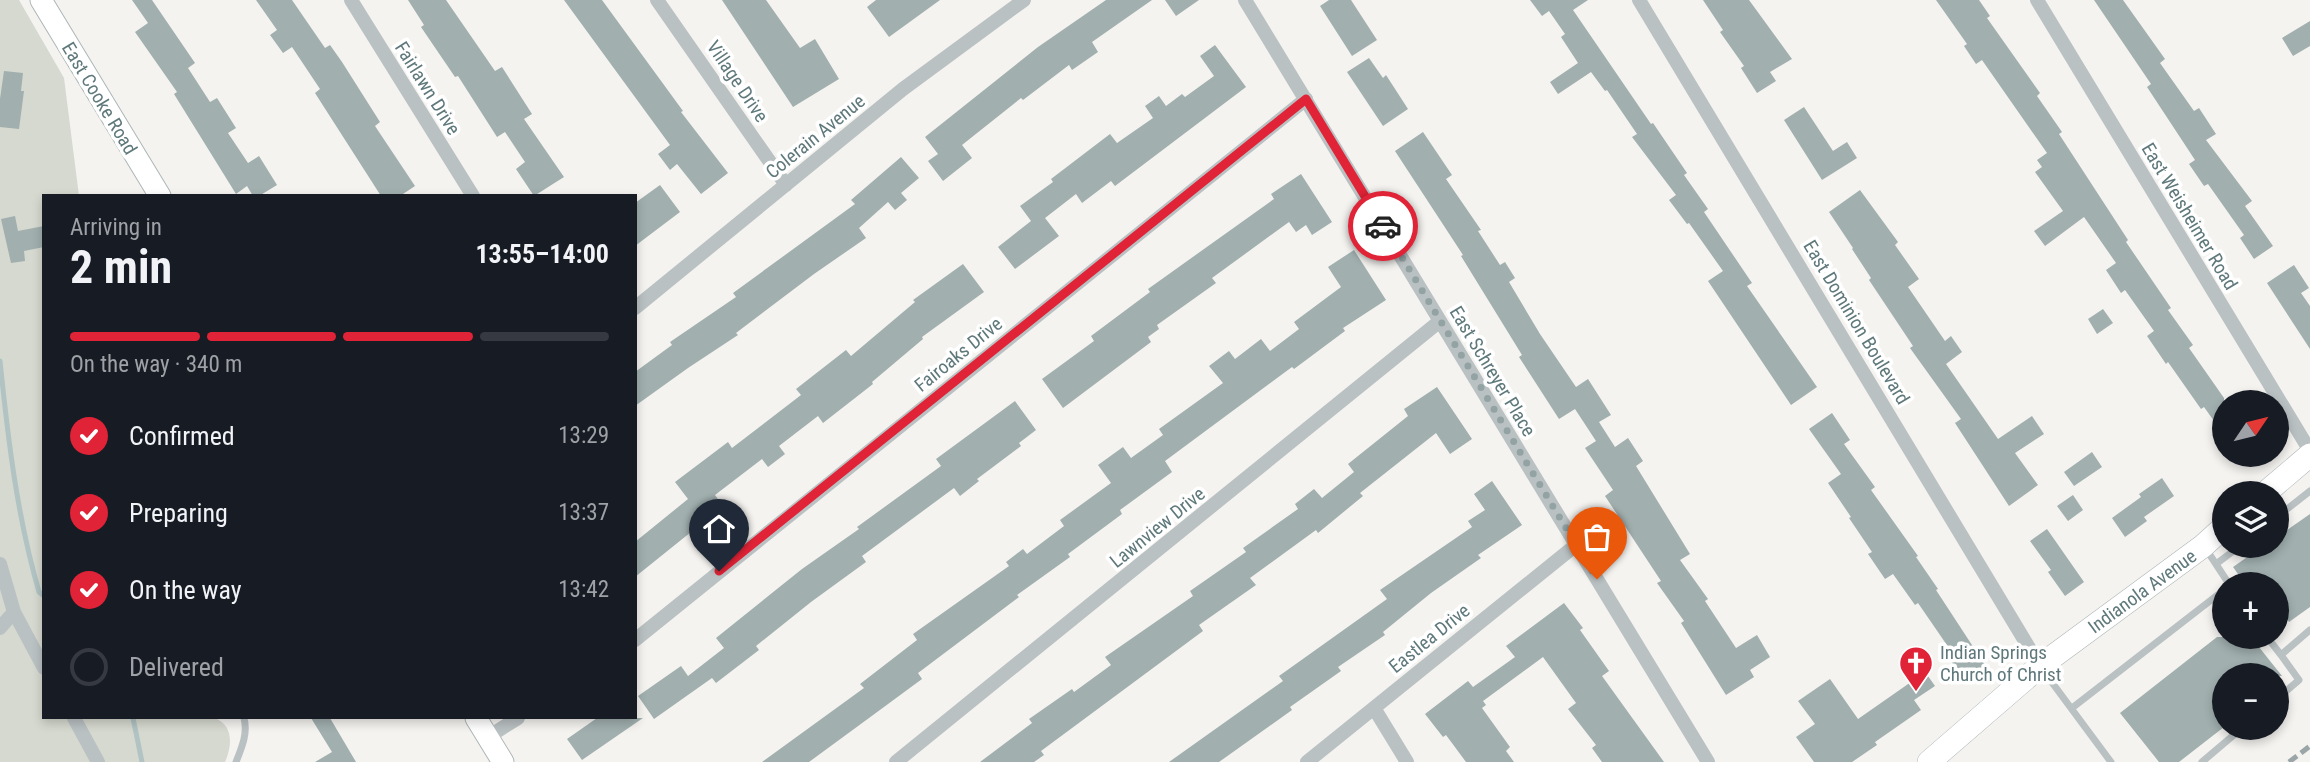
<!DOCTYPE html>
<html lang="en">
<head>
<meta charset="utf-8">
<style>
  body { margin:0; font-family:"Roboto Condensed",sans-serif; background:#242831; color:#f1f3f6; height:100vh; display:flex; flex-direction:column; font-size:26px; white-space:nowrap }
  * { box-sizing:border-box; margin:0 }
  p { font-size:23px; color:#9ea1a6 }
  .icon { flex:none; width:38px; height:38px; fill:none; stroke:currentColor; stroke-width:2; stroke-linecap:round; stroke-linejoin:round }
  .map { position:relative; flex:1; overflow:hidden }
  .details { position:absolute; left:42px; top:194px; width:595px; height:525px; display:flex; flex-direction:column; background:#171b24; border-radius:0px; box-shadow:0 4px 10px #0003 }
  .details>* { flex:none }
  .needle { width:46px; rotate:55deg }
  .fabs { position:absolute; left:2212px; top:390px; display:grid; gap:14px }
  .fabs a { display:grid; place-items:center; width:77px; height:77px; border-radius:50%; background:#171b24; box-shadow:0 4px 10px #0003; font-size:35px }
  .pin { position:absolute; display:grid; place-items:center; width:60px; height:60px; color:#fff; margin:-72px -30px; border-radius:50% 50% 50% 0; rotate:-45deg; box-shadow:0 0 7px #0007 }
  .pin .icon { rotate:45deg }
  .courier { position:absolute; display:grid; place-items:center; width:70px; height:70px; margin:-35px; border:5px solid #e02336; border-radius:50%; background:#fff; color:#222; box-shadow:0 2px 9px #0007 }
  .head em { font-style:normal; font-weight:700 }
  .head div { display:flex; flex-direction:column-reverse }
  .head { display:flex; align-items:center; justify-content:space-between; height:119px; padding:0 28px }
  h1 { font-size:46px; font-weight:700; line-height:52px }
  .bar { display:grid; grid-template-columns:repeat(4,1fr); gap:10px 7px; align-content:center; height:84px; padding:0 28px }
  .bar i { height:9px; border-radius:5px; background:#363941 }
  .bar .active { background:#e02336 }
  .bar p { grid-column:span 4 }
  ol { padding:0 28px; list-style:none }
  li { display:flex; align-items:center; gap:21px; height:77px }
  li p { margin-inline-start:auto }
  li .icon { padding:7px; border-radius:50%; background:#e02336; color:#fff; stroke-width:4 }
  li:last-child { color:#9ea1a6 }
  li i { width:38px; height:38px; border:4px solid #363941; border-radius:50% }
  .map>svg:first-child { display:block }
  .green { fill:#d6d9cf }
  .lines { fill:none; stroke-linecap:round; stroke-linejoin:round }
  .stream { stroke:#b1c3c3; stroke-width:5 }
  .building { fill:#a1afaf }
  .secondary-casing { stroke:#adb6b7; stroke-width:23 }
  .primary-casing { stroke:#aeb6b7; stroke-width:24 }
  .service { stroke:#bac1c3; stroke-width:7 }
  .minor { stroke:#bac1c3; stroke-width:14 }
  .secondary { stroke:#fff; stroke-width:21 }
  .primary { stroke:#fff; stroke-width:23 }
  .rail { stroke:#9aa5a7; stroke-width:5; stroke-dasharray:10 5; stroke-linecap:butt }
  .done { stroke:#93a3a4; stroke-width:7; stroke-dasharray:0 12.6 }
  .route { stroke:#e02336; stroke-width:9 }
  .labels { text-anchor:middle; stroke-width:7; stroke-linejoin:round; paint-order:stroke }
  .street-label { font-size:19px; fill:#5f787b; stroke:#fff }
  .poi-label { font-size:19px; fill:#5f787b; stroke:#fff; text-anchor:start }
</style>
</head>
<body>
<div class="map">
<svg width="2310" height="762" viewBox="0 0 2310 762">
  <rect width="100%" height="100%" fill="#f4f3f0"/>
  <path class="green" d="M0,0H19L64,78L79,196H44V718H215C234,726 232,746 225,762H0Z"/>
  <g class="lines">
    <path class="stream" d="M0,361C8,439 17,516 39,592L44,596
      M133,718L142,762"/>
  </g>
  <path class="building" d="M132,0H152L195,63L188,68L210,102L217,98L236,128L228,133L248,163L259,156L277,185L259,196H253L247,186L236,194L174,94L177,92L135,32L148,23Z
    M256,0H292L325,48L330,45L342,62L380,122L375,126L415,186L400,196H381L315,93L320,89L292,47L283,53L270,35L277,30Z
    M408,0H446L495,71L502,67L532,114L524,119L564,177L534,196L516,169L525,162L505,132L497,137L458,76L455,77L421,27L424,25Z
    M564,0H602L683,111L681,112L728,173L701,194L677,164L670,170L658,154L670,145Z
    M722,0H766L800,48L815,39L839,79L793,107Z
    M876,0H940L889,37L867,7Z
    M1106,0H1152L1092,42L1098,52L1072,70L1069,65L1023,100L1021,98L962,145L972,158L943,181L928,161L938,154L925,137L1038,47Z
    M1165,0H1199L1176,16Z
    M1329,0H1351L1377,40L1352,56L1320,6Z
    M1530,0H1588L1573,10L1651,124L1653,123L1687,173L1684,175L1708,209L1704,212L1752,283L1747,286L1817,387L1791,405L1708,281L1723,271L1689,223L1687,224L1669,200L1676,195L1632,137L1637,134L1607,90L1605,91L1591,72L1558,94L1550,82L1578,63L1561,37L1565,34L1549,11L1542,16Z
    M1703,0H1749L1792,59L1770,72L1776,81L1757,93L1741,68L1744,66L1720,32L1723,30Z
    M1936,0H1979L1990,16L1987,18L2040,93L2037,96L2062,132L2059,134L2128,240L2126,242L2171,308L2168,310L2193,345L2189,348L2224,398V435L2204,407L2201,409L2168,362L2166,364L2147,336L2154,331L2125,290L2121,293L2106,270L2116,263L2084,217L2045,246L2034,231L2063,211L2035,172L2042,167L2037,160L2047,153L1982,60L1976,64L1964,46L1967,44Z
    M2094,0H2123L2165,59L2160,63L2194,111L2199,108L2216,134L2206,140L2252,201L2245,206L2273,246L2254,259L2240,238L2244,235L2208,184L2204,186L2189,164L2195,160L2147,87L2151,84Z
    M2310,21V46L2293,56L2282,38Z
    M1215,45L1246,87L1115,186L1111,181L1082,203L1076,194L1045,218L1059,236L1015,269L998,247L1031,221L1020,206L1053,182L1051,179L1110,134L1117,143L1153,118L1145,106L1159,96L1166,106L1182,94L1185,97L1214,76L1200,56Z
    M1369,58L1383,78L1386,75L1408,109L1383,126L1347,72Z
    M4,71L23,73L21,91H24L19,129L0,127V99Z
    M1804,107L1833,151L1847,142L1857,158L1822,180L1784,120Z
    M1423,132L1452,175L1446,179L1481,230L1478,231L1500,265L1505,262L1515,278L1509,282L1540,334L1576,387L1588,379L1611,415L1599,422L1615,447L1628,438L1643,461L1636,466L1690,554L1680,560L1708,599L1705,601L1736,648L1757,635L1770,657L1750,670L1754,677L1726,695L1681,623L1684,621L1657,583L1661,581L1605,496L1613,490L1585,448L1596,441L1575,409L1559,419L1519,357L1522,355L1461,256L1463,255L1395,151Z
    M901,157L919,178L901,193L907,200L895,210L888,202L859,228L866,238L814,274L736,333L738,335L688,368L635,406V372L672,345L670,342L736,297L733,293L855,204L851,200Z
    M1301,174L1332,222L1312,235L1306,225L1296,232L1289,222L1212,278L1216,283L1157,325L1159,329L1148,337L1151,342L1063,408L1042,379L1094,341L1091,336L1150,292L1148,289L1274,199L1271,194Z
    M660,185L680,212L635,246V203Z
    M1860,190L1898,242L1895,245L1919,279L1908,287L1945,341L1951,336L1962,352L1946,364L1998,439L2032,416L2044,434L2015,453L2038,485L2009,506L1955,423L1961,419L1910,348L1913,346L1869,280L1871,278L1852,249L1853,248L1829,212Z
    M15,216L18,231L44,226V247L24,251L25,261L11,263L1,219Z
    M1354,250L1386,300L1343,328L1345,331L1294,369L1292,367L1165,461L1172,472L1120,510L1122,514L1068,554L1070,557L1017,595L1019,597L918,673L922,679L869,718L809,762H762L864,688L860,684L917,640L913,634L1009,566L1006,562L1023,549L1027,554L1064,526L1060,520L1111,483L1098,465L1123,447L1131,458L1163,435L1159,429L1223,383L1209,366L1229,351L1235,359L1261,339L1270,351L1299,329L1294,322L1341,287L1328,267Z
    M963,264L984,292L922,337L923,339L872,382L873,384L823,423L818,416L779,446L785,454L768,467L762,459L715,495L720,502L692,524L696,528L635,577V542L688,499L675,482L728,442L732,448L801,395L796,389L846,350L851,356L915,302L913,300Z
    M2294,265L2309,288L2301,293L2310,306V349L2267,283Z
    M2103,309L2113,323L2097,334L2088,319Z
    M1437,387L1472,439L1450,454L1436,433L1360,493L1363,496L1318,533L1316,530L1250,578L1256,585L1199,625L1203,631L1041,751L1044,755L1034,762H980L1032,723L1029,719L1072,689L1074,692L1111,665L1105,657L1193,596L1190,591L1246,552L1243,548L1298,509L1295,504L1314,489L1322,498L1354,472L1348,464L1408,416L1404,409Z
    M1015,401L1036,430L1019,443L1021,446L977,479L979,481L960,496L954,488L862,556L866,562L811,602L756,646L759,650L716,683L712,678L654,719L638,696L681,666L688,676L724,648L716,638L802,569L859,529L857,527L941,466L936,459Z
    M1832,413L1850,440L1844,444L1875,487L1871,490L1918,556L1916,557L1938,589L1936,590L1987,668L1966,683L1946,654L1951,651L1918,603L1915,605L1893,574L1885,579L1868,554L1872,552L1849,518L1851,517L1828,483L1841,474L1809,429Z
    M2092,452L2102,467L2074,486L2064,472Z
    M2162,478L2174,496L2144,517L2147,521L2125,537L2112,518L2141,497L2139,494Z
    M1492,481L1522,525L1478,555L1481,558L1431,593L1383,632L1385,635L1338,667L1341,671L1290,707L1292,710L1219,762H1169L1283,681L1279,676L1387,599L1380,590L1472,527L1468,521L1485,510L1474,494Z
    M2073,495L2083,510L2068,521L2057,506Z
    M2310,514V607L2289,622L2277,605V584H2245L2233,567L2263,546H2277V537Z
    M2047,529L2084,582L2065,596L2048,572L2051,570L2030,541Z
    M1564,603L1583,628L1580,630L1609,671L1602,676L1664,762H1602L1592,748L1596,745L1568,709L1576,703L1543,657L1483,701L1486,705L1482,708L1510,747L1506,751L1514,762H1466L1446,735L1443,737L1425,714L1468,681L1473,687L1515,657L1506,646Z
    M2217,637H2251L2282,676H2224V727L2179,762H2159L2120,713Z
    M1923,669L1935,686L1914,700L1921,710L1875,742L1877,745L1852,762H1814L1796,737L1815,724L1798,701L1830,679L1858,719L1911,682L1909,679Z
    M311,718H330L356,762H315L332,752Z
    M597,718H643L582,760L567,739Z"/>
  <g class="lines">
    <g class="secondary-casing">
      <path id="secondary" d="M41,0L160,196
        M476,718L503,762"/>
    </g>
    <g class="primary-casing">
      <path id="primary" d="M2264,494L2310,455
        M1929,762L2040,666L2203,546L2224,527"/>
    </g>
    <path class="service" d="M2277,517L2310,491
      M2206,549L2229,584
      M2216,564L2240,546
      M2267,637L2281,655
      M2042,669L2111,762
      M2277,699L2299,680L2281,655L2310,630
      M2072,708L2224,590
      M236,762C242,747 248,733 244,718
      M2202,762L2242,728"/>
    <path class="minor" d="M351,0L473,196
      M657,0L786,185
      M1245,0L1708,762
      M1639,0L2040,666
      M2037,0L2310,451
      M635,308L903,89L1024,0
      M0,564L14,612L44,668
      M0,628L14,612
      M635,640L1306,99
      M1374,708L1407,762
      M74,718L98,762
      M488,737L518,718
      M896,762L1440,321
      M1307,762L1576,545"/>
    <use href="#secondary" class="secondary"/>
    <use href="#primary" class="primary"/>
    <path class="rail" d="M2289,762L2310,746"/>
  </g>
  <g class="lines">
    <path class="done" d="M1383,226L1597,579"/>
    <path class="route" d="M719,571L1306,99L1383,226"/>
  </g>
  <defs>
    <g id="church-pin" transform="scale(1.75)"><path d="M0 17L-7.5 6A9.5 9.5 0 1 1 7.5 6Z" fill="#e02336" stroke="#fff"/><path d="M-1.2-6h2.4v3.5h3.3v2.4h-3.3V6h-2.4V-.1h-3.3v-2.4h3.3Z" fill="#fff"/></g>
  </defs>
  <g fill-rule="evenodd">
    <use href="#church-pin" x="1916" y="663"/>
  </g>
  <g class="labels">
    <g class="street-label">
      <text transform="translate(738 81) rotate(56)" y="7">Village Drive</text>
      <text transform="translate(428 88) rotate(58)" y="7">Fairlawn Drive</text>
      <text transform="translate(100 98) rotate(59)" y="7">East Cooke Road</text>
      <text transform="translate(815 136) rotate(-39)" y="7">Colerain Avenue</text>
      <text transform="translate(2190 216) rotate(59)" y="7">East Weisheimer Road</text>
      <text transform="translate(1857 322) rotate(59)" y="7">East Dominion Boulevard</text>
      <text transform="translate(958 354) rotate(-39)" y="7">Fairoaks Drive</text>
      <text transform="translate(1493 371) rotate(59)" y="7">East Schreyer Place</text>
      <text transform="translate(1157 527) rotate(-39)" y="7">Lawnview Drive</text>
      <text transform="translate(2142 591) rotate(-36)" y="7">Indianola Avenue</text>
      <text transform="translate(1429 638) rotate(-39)" y="7">Eastlea Drive</text>
    </g>
    <g class="poi-label">
      <text x="1940" y="659">Indian Springs<tspan x="1940" dy="22">Church of Christ</tspan></text>
    </g>
  </g>
</svg>
<div class="fabs">
<a><svg class="needle" viewBox="-14 -14 28 28"><path d="M0-13l5 13h-10z" fill="#e53935"/><path d="M0 13l5-13h-10z" fill="#9ea1a6"/></svg></a>
<a><svg class="icon" aria-label="layers" viewBox="0 0 24 24"><path d="M12 4l9 5-9 5-9-5zM3 14l9 5 9-5"/></svg></a>
<a>+</a>
<a>−</a>
</div>
<div class="pin" style="left:1597px;top:579px;background:#ea580c"><svg class="icon" aria-label="bag" viewBox="0 0 24 24"><path d="M5 8h14l-1 12H6zM9 8a3 3 0 0 1 6 0"/></svg></div>
<div class="pin" style="left:719px;top:571px;background:#1f2937"><svg class="icon" aria-label="home" viewBox="0 0 24 24"><path d="M3 11l9-7 9 7M6 9v11h12V9"/></svg></div>
<div class="courier" style="left:1383px;top:226px"><svg class="icon" aria-label="car" viewBox="0 0 24 24"><path d="M5 17H2v-5l4-1 3-4h7l3 4 3 1v5h-3M9 17h6M6 11h13"/><circle cx="7" cy="17" r="2"/><circle cx="17" cy="17" r="2"/></svg></div>
<section class="details">
<div class="head"><div><h1>2 min</h1><p>Arriving in</p></div><em>13:55–14:00</em></div>
<div class="bar"><i class="active"></i><i class="active"></i><i class="active"></i><i></i><p>On the way · 340 m</p></div>
<ol>
<li><svg class="icon" aria-label="check" viewBox="0 0 24 24"><path d="M5 12l5 5 9-10"/></svg>Confirmed<p>13:29</p></li>
<li><svg class="icon" aria-label="check" viewBox="0 0 24 24"><path d="M5 12l5 5 9-10"/></svg>Preparing<p>13:37</p></li>
<li><svg class="icon" aria-label="check" viewBox="0 0 24 24"><path d="M5 12l5 5 9-10"/></svg>On the way<p>13:42</p></li>
<li><i></i>Delivered</li>
</ol>
</section>
</div>
</body>
</html>
